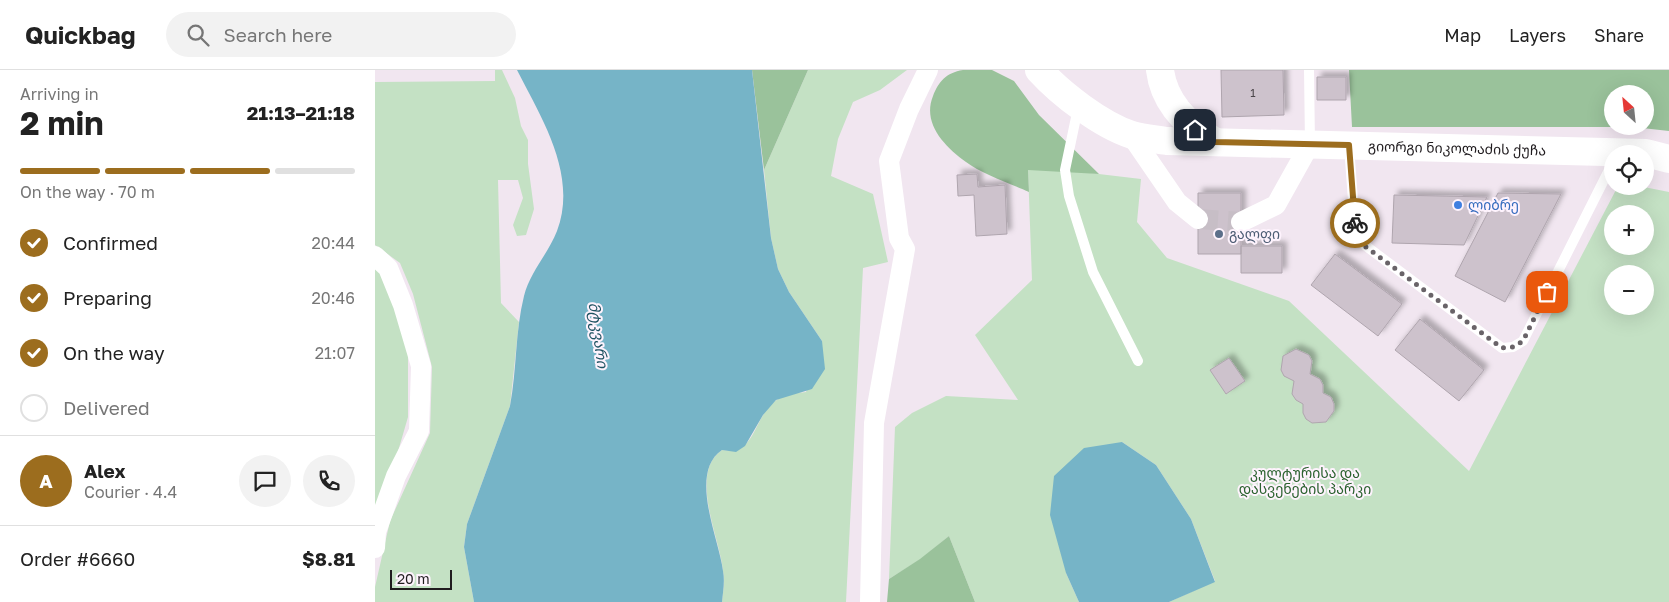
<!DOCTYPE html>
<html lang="en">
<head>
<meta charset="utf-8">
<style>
  body { margin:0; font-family:"Golos Text","Noto Sans Georgian",sans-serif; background:#f2f2f2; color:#222; height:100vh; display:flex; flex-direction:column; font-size:19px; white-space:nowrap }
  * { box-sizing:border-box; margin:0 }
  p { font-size:16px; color:#767676 }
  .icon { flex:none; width:28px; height:28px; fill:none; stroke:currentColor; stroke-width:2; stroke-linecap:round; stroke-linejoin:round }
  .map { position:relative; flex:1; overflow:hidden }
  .details { display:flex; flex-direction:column; background:#fff; width:375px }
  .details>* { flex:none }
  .needle { width:32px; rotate:333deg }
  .tools { position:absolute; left:1229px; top:15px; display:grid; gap:10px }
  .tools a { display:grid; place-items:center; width:50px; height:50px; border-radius:50%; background:#fff; box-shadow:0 5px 20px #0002; font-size:25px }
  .scale { position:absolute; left:15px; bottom:12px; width:62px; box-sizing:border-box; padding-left:5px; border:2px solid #201c1f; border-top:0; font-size:14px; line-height:18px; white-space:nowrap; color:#201c1f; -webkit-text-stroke:4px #fef3fd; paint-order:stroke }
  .pin { position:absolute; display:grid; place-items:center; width:42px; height:42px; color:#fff; margin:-21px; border-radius:10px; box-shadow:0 2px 8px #0006 }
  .courier { position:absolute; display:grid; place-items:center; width:50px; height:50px; margin:-25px; border:4px solid #9c6d1e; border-radius:50%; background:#fff; color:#222; box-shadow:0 1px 6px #0007 }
  .summary em { font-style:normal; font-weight:700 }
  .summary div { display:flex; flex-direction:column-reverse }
  .summary { display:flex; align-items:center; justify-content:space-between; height:85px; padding:0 20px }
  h1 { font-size:32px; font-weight:700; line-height:38px }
  .bar { display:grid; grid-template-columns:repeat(4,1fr); gap:8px 5px; align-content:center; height:60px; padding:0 20px }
  .bar i { height:6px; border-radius:4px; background:#e0e0e0 }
  .bar .on { background:#9c6d1e }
  .bar p { grid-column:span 4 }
  .line { display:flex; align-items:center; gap:12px; padding:0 20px; border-top:1px solid #e0e0e0 }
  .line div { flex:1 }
  .round { display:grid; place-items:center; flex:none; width:52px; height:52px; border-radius:26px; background:#f2f2f2 }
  ol { padding:0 20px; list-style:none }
  li { display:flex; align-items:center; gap:15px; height:55px }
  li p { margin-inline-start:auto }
  li .icon { padding:5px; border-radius:50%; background:#9c6d1e; color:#fff; stroke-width:4 }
  li:last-child { color:#767676 }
  li i { width:28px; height:28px; border:2px solid #e0e0e0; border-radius:50% }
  header { display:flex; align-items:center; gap:30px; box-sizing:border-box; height:70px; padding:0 25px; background:#fff; border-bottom:1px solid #e0e0e0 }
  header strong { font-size:24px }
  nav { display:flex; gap:28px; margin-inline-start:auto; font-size:18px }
  .search { width:350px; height:45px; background:#f2f2f2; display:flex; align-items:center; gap:12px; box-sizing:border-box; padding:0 18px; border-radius:28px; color:#767676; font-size:19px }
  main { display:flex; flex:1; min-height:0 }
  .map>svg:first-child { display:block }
  .green { fill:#c4e1c4; fill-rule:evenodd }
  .forest { fill:#9ac29b; fill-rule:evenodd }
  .water { fill:#76b4c7 }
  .building { fill:#cdc2cc; stroke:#afa5ae; filter:url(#shadow) }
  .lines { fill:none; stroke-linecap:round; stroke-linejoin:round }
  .minor-tunnel { stroke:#c7bec6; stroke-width:20; stroke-dasharray:20 10; stroke-linecap:butt }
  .service { stroke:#fff; stroke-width:10 }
  .minor { stroke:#fff; stroke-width:20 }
  .primary { stroke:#fff; stroke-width:28 }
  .done { stroke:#696368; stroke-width:5; stroke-dasharray:0 9 }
  .route { stroke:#9c6d1e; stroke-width:6 }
  .shop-dot { fill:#3f7fe0; stroke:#fef3fd; stroke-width:2 }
  .service-dot { fill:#5c6f8a; stroke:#fef3fd; stroke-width:2 }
  .labels { text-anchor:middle; stroke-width:4; stroke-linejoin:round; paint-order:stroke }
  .number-label { font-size:11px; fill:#4b464a }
  .street-label { font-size:14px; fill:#201c1f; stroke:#fef3fd }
  .shop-label { font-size:14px; fill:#366cbe; stroke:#fef3fd; text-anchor:start }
  .service-label { font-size:14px; fill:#4e5e75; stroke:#fef3fd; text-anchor:start }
  .park-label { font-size:14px; fill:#2b622f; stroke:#fef3fd }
  .water-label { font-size:15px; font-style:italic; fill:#1e5261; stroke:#fef3fd }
</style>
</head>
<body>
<header>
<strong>Quickbag</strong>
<div class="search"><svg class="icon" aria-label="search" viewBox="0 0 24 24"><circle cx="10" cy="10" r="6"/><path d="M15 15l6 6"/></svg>Search here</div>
<nav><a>Map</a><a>Layers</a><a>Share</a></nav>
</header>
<main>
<section class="details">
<div class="summary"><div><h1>2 min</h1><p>Arriving in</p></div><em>21:13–21:18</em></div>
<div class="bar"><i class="on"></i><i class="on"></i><i class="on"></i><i></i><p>On the way · 70 m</p></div>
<ol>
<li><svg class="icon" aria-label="check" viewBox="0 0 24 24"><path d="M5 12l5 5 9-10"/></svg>Confirmed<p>20:44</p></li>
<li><svg class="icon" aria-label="check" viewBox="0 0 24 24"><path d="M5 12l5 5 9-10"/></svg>Preparing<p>20:46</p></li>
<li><svg class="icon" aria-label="check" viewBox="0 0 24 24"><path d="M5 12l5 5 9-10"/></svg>On the way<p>21:07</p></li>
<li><i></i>Delivered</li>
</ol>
<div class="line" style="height:90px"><b class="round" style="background:#9c6d1e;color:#fff">A</b><div><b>Alex</b><p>Courier · 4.4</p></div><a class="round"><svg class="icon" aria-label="chat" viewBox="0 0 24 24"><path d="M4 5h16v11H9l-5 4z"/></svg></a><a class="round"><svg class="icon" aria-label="phone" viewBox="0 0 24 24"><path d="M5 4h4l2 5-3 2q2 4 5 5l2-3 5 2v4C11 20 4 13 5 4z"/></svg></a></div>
<div class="line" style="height:65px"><div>Order #6660</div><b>$8.81</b></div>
</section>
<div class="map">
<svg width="1294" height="532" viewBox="0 0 1294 532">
  <defs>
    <filter id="shadow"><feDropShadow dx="4.5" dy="-4.5" stdDeviation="2.5" flood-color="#0004"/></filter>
  </defs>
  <rect width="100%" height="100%" fill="#f1e6f0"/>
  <path class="green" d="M120,0H127L140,28L146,56L153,70V94L159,139L151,165L142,166L138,155L148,128L143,110H123L126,233L144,252L135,336L92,454L89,477L99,532H0V517L15,451L55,363L57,297L38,224L25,193L0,175V12L120,11Z
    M433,0H532L505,20L478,32L463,69L456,106L498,124L513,192L488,198L471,532H347C348,522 350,511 348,501C345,468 313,403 347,380C382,385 377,349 400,331C409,324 421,323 431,322L447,271L414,222L403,199L396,168L389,100Z
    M653,100H690L766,109L762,152L792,188L914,231L1094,401L1243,116H1264L1294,122V532H794L840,511L816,449L781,395L747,372L691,503L704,532H600L574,466L546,489L514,509L520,357L537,343L571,326L643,330L600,265L657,210ZM1238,144H1270V176H1238ZM1238,204H1270V236H1238Z
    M0,196L11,202L33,281V347L17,402L0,444Z"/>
  <path class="forest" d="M377,0H433L389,100Z
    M588,0H617L639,11L664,45L724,104L653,100L654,122C636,114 605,103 591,92C569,76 547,53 558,26C564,11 571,3 588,0Z
    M974,0H1294V61L1258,57H977ZM1238,24H1270V56H1238Z
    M574,466L600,532H512L514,509L545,489Z"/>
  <path class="water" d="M142,0H377L396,168L403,199L414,222L447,271L450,299L437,319L401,330L388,345L370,376L361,382L347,380C313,403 344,468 348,501C350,511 348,522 347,532H99L89,477L92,454L135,336C142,299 140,262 149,226C155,202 173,184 182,161C203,105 167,49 142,0Z
    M747,372L781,395L816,449L840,512L794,532H704L691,503L675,445L679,406L709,378Z"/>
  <path class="building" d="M846,0H908L909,45L847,47Z
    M942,7H971V30H942Z
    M602,104L603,117L630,115L632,164L601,166L599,125L583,126L582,105Z
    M823,123H866V184H823Z
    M1123,123L1186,124L1130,232L1080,206Z
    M1019,125L1112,127L1089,175L1017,173Z
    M866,176H907V203H866Z
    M960,184L1027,234L1003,266L936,215Z
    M1045,249L1109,300L1084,331L1020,280Z
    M921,279L934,285L937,291L935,304L945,309L948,315V323L956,327L959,334V341L951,352L937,353L931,349L928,343V334L921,330L917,324L919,311L909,306L906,300L908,286Z
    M854,288L870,311L851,324L835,300Z"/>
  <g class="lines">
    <path class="minor-tunnel" d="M823,149L866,152"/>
    <path class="service" d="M934,0L935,74
      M703,38L690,100L694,126L718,202L763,291
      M974,76L980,158L987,173L1127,278L1138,277L1148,271L1238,92"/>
    <path class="minor" d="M756,65L802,132L823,149
      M866,152L901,135L935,74
      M0,186L13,198L28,235L46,296L44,361L21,406L1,462L0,478
      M495,532L499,353L530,179L524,168L514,91L534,39L553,0"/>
    <g class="primary">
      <path id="s1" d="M664,0C686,24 726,55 757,65C768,68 780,69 792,71L1271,83L1294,89"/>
      <path d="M785,0C789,33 812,55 839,71"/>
    </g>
  </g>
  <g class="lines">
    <path class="done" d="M980,153L987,174L1127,278L1138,277L1148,271L1172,222"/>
    <path class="route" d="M820,60L839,72L974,75L980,153"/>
  </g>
  <circle class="shop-dot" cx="1083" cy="135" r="5"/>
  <circle class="service-dot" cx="844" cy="164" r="5"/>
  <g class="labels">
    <g class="number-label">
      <text x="878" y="27">1</text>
    </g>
    <g class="street-label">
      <text dy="5" stroke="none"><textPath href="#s1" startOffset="440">გიორგი ნიკოლაძის ქუჩა</textPath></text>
    </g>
    <g class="shop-label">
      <text x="1093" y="140">ლიბრე</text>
    </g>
    <g class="service-label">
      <text x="854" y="169">გალფი</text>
    </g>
    <g class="park-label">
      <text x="930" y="408">კულტურისა და<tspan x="930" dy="16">დასვენების პარკი</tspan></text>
    </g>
    <g class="water-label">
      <text transform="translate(223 265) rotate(82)" y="5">მტკვარი</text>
    </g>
  </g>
</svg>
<div class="tools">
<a><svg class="needle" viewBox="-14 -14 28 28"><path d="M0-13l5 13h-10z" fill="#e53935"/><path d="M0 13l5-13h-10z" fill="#767676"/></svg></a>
<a><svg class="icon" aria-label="locate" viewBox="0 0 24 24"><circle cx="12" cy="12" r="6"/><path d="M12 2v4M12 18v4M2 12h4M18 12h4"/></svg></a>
<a>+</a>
<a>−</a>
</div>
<div class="scale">20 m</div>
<div class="pin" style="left:1172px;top:222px;background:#ea580c"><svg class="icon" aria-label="bag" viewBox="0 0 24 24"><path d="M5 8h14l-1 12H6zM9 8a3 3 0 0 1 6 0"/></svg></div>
<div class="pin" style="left:820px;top:60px;background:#1f2937"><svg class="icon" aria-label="home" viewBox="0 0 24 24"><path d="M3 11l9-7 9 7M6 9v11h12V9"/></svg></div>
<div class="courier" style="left:980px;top:153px"><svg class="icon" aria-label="bike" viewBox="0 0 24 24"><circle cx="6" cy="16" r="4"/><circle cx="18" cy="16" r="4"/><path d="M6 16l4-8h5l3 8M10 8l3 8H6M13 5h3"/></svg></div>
</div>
</main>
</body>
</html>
